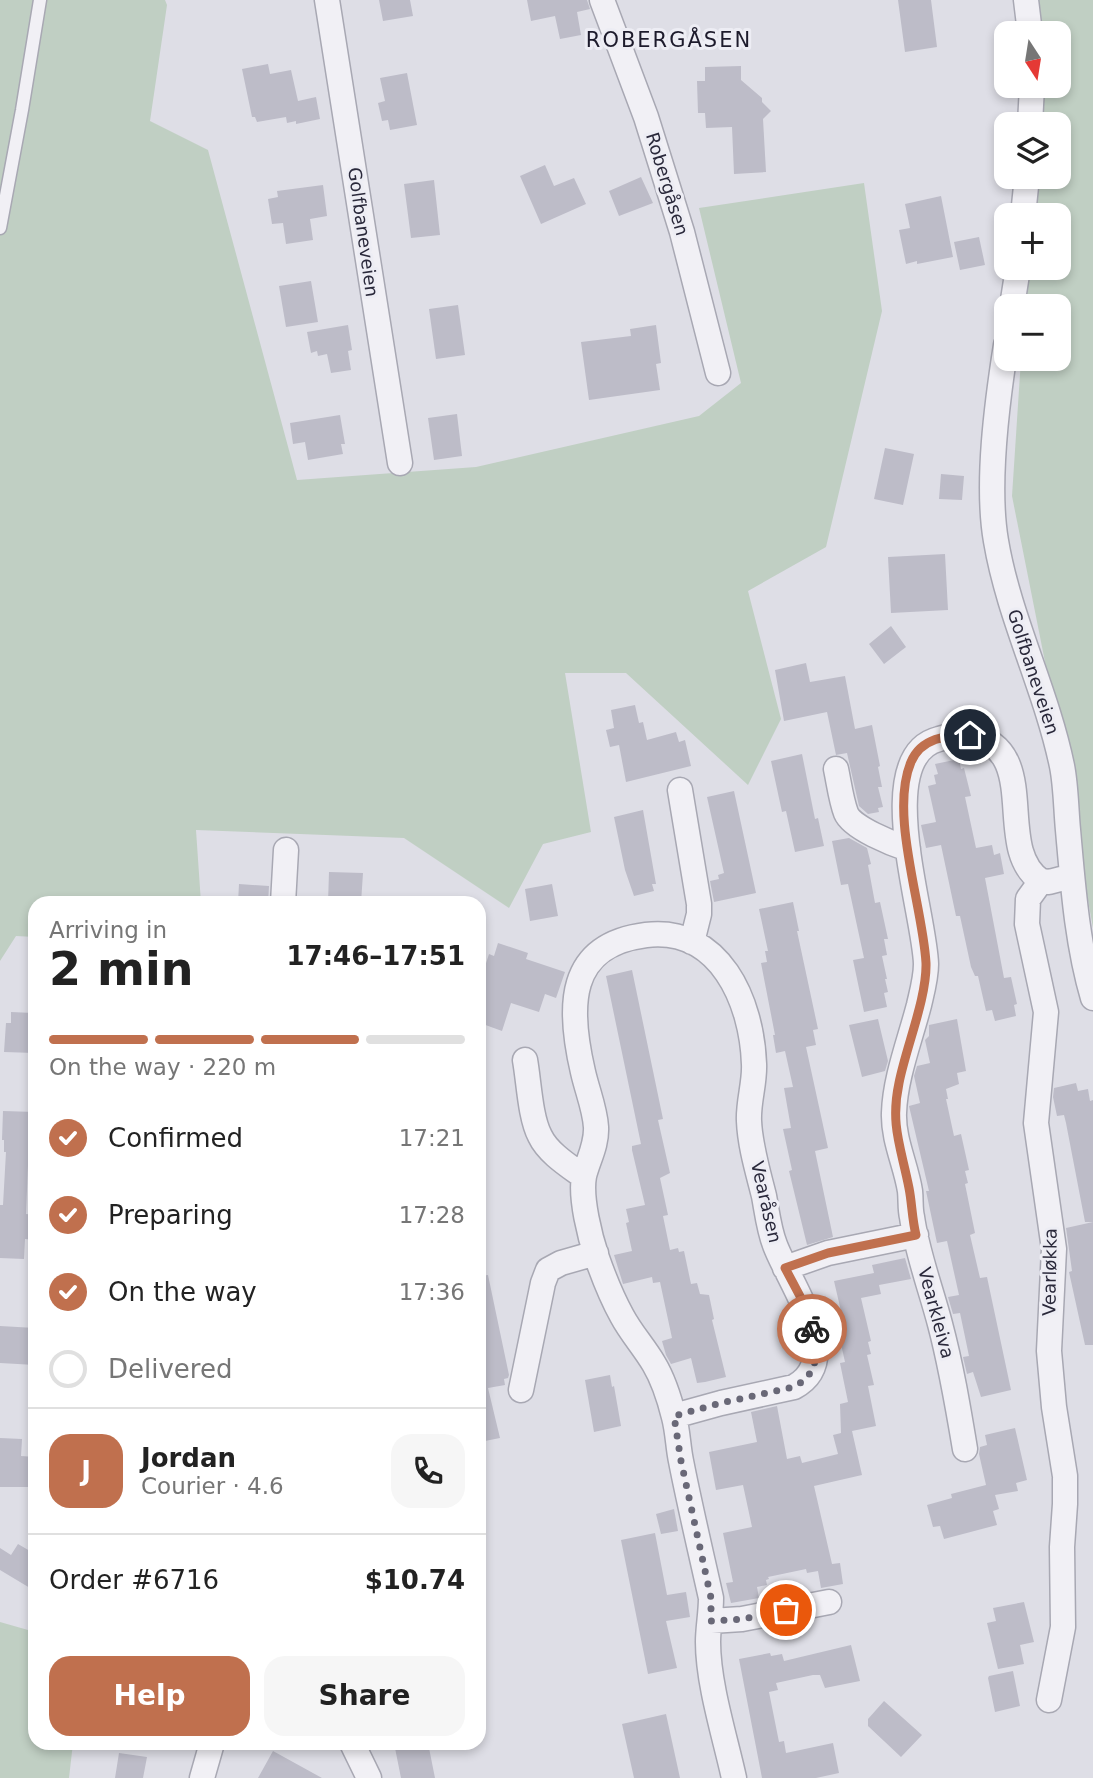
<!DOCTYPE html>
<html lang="en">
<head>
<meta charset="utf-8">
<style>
  body { margin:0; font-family:"DejaVu Sans",sans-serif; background:#f6f6f6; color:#222; height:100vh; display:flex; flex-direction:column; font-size:26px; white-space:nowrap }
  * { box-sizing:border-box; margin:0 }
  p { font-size:23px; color:#767676 }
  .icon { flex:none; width:38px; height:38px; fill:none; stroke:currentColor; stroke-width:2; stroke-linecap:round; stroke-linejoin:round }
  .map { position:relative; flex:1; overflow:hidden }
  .panel { position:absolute; left:28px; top:896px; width:458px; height:854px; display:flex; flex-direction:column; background:#fff; border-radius:21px; box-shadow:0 4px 10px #0003 }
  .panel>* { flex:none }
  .needle { width:46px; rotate:168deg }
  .buttons { position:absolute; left:994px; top:21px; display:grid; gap:14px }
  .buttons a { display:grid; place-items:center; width:77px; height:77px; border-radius:14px; background:#fff; box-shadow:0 4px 10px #0003; font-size:35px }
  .pin { position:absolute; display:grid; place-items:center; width:60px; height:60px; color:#fff; margin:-30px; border:4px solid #fff; border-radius:50%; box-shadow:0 2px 7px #0007 }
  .courier { position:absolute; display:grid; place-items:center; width:70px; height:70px; margin:-35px; border:5px solid #c0704e; border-radius:50%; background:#fff; color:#222; box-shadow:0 2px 9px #0007 }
  .overview em { font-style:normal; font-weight:800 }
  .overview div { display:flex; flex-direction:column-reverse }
  .overview { display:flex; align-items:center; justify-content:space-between; height:119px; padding:0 21px }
  h1 { font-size:46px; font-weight:800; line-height:52px }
  .bar { display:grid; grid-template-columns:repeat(4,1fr); gap:10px 7px; align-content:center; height:84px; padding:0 21px }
  .bar i { height:9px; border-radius:5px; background:#e0e0e0 }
  .bar .active { background:#c0704e }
  .bar p { grid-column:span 4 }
  .line { display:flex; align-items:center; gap:18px; padding:0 21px; border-top:2px solid #e0e0e0 }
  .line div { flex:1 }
  .round { display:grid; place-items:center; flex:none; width:74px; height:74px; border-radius:21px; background:#f6f6f6 }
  ol { padding:0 21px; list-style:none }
  li { display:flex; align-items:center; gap:21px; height:77px }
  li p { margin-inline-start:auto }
  li .icon { padding:7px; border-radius:50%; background:#c0704e; color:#fff; stroke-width:4 }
  li:last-child { color:#767676 }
  li i { width:38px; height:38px; border:4px solid #e0e0e0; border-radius:50% }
  .button { display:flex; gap:14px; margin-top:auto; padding:14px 21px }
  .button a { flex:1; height:80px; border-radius:21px; background:#c0704e; color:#fff; font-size:28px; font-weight:800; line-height:80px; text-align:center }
  .button a+a { background:#f6f6f6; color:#222 }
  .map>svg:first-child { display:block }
  .green { fill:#c0cfc3 }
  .building { fill:#bdbcc8 }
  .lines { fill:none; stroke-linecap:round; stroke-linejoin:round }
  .lane-casing { stroke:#a8a8b3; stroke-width:15 }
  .street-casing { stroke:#a8a8b3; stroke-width:27 }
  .lane { stroke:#f1f0f5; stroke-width:12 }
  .street { stroke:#f1f0f5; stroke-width:24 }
  .done { stroke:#696877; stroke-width:7; stroke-dasharray:0 12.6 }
  .route { stroke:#c0704e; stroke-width:9 }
  .labels { text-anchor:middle; stroke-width:6; stroke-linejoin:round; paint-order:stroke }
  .street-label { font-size:18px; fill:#2a293b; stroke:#ededf4 }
  .quarter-label { font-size:21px; letter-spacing:2px; fill:#1d1b2c; stroke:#ededf4 }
</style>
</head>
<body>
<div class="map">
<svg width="1093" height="1778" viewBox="0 0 1093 1778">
  <rect width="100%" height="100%" fill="#dedee6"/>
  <path class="green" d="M0,0H165L167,5L150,121L208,150L297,480L476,467L699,416L741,383L699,208L864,183L882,311L826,547L748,591L781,719L748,785L626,673H565L591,832L543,844L509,908L404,838L196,830L201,903H35V937L16,936L0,961Z
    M1033,0H1093V928L1048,677L1012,496L1021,359H1059V306H1025L1027,268H1059V215H1031L1033,177H1059V124H1037L1038,86H1059V33H1037Z
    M0,1622L35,1632V1743H73L69,1778H0Z"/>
  <path class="building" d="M379,0H410L413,16L383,21Z
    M527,0H587L590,9L577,12L581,35L560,39L555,16L531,21Z
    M898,0H931L937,47L905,52Z
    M268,64L270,74L291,70L298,101L316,97L320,119L296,124V121L287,123L286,117L257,122L255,117H252L242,69Z
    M741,66V80L762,98V102L771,111L763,119L766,172L734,174L732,127L706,128L705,113H698L697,81H705V67Z
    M407,73L417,125L390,130L388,120L382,121L378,103L385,101L380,78Z
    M545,165L554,186L574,178L586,204L541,224L520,176Z
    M641,177L653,203L619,216L609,191Z
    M434,180L440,235L411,238L404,184Z
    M323,185L327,216L310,219L313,240L286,244L283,223L272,224L268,199L278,197L277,191Z
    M941,196L953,257L917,264V261L906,264L899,230L910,228L905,204Z
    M979,237L985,265L960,270L954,242Z
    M311,281L318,322L286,327L279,286Z
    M458,305L465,355L436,359L429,309Z
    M348,325L352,350L348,351L351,370L331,373L327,354L318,356L317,351L311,353L307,332Z
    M656,325L661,363L656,364L660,390L589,400L581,342L631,336L630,329Z
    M457,414L462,456L434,460L428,418Z
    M340,415L345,444H341L343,454L308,460L305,442L293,444L290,423Z
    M885,448L914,454L903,505L874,499Z
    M941,474L964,476L962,500L939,499Z
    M945,554L948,610L891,613L888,557Z
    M891,626L906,647L884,664L869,644Z
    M806,663L810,682L845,676L855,729L872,725L880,766L878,767L882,787H878L883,807L878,808L879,812L868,814L859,806L847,753L836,755L827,712L784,721L775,670Z
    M635,705L639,723L643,722L647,740L676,732L679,742L685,740L691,766L626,782L619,745L610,747L606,730L614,728L611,710Z
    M802,754L815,819L818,818L824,846L795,852L786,811L782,812L771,761Z
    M959,759L961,769L964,768L971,796L965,797L976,848L992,845L994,855L1000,853L1004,874L985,878L1004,978L1011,977L1017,1004L1014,1005L1016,1016L995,1021L992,1010L986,1011L978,976H975L971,967L960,916H956L941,845L926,848L921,825L936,822L928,786L936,784L934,775L938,774L935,764Z
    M734,791L756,893L714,902L710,881L719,879L718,875L724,873L707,797Z
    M643,810L656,884H652L654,891L634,896L625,870L614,817Z
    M849,838L867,848L871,864L868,865L875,903L880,902L888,939H884L887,955L882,956L887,979H885L888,992L884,993L887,1007L864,1012L853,960L864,958L848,884L841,885L832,841Z
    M329,872L363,873L361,903H328Z
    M239,884L269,886L268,903H238Z
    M552,884L558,916L530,921L525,889Z
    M793,902L799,931H797L818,1029L813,1030L816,1045L806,1047L828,1148L815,1151L833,1237L807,1245L789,1171L792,1170L783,1129L791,1128L784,1088L793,1087L785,1051L776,1053L773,1035H775L761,963L767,962L765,951H768L759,909Z
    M498,943L528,953L526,959L565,972L556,998L545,994L539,1012L511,1003L502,1031L480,1023V982L489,954L494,956Z
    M632,970L663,1119L658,1120L670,1173L660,1178L668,1215L663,1216L670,1250L678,1248L679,1252L684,1251L691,1284L697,1283L700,1294L709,1295L714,1319L712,1320L726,1377L705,1382L697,1383L691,1358L671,1364L666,1355L662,1341L672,1338L660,1282L653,1283L652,1277L623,1284L614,1255L632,1251L626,1223L629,1222L626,1209L645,1205L632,1150V1146L641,1144L606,976Z
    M11,1012L33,1013L35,1053L4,1052L6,1023H11Z
    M878,1019L888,1061L885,1071L862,1077L849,1025Z
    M957,1019L966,1071L957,1073L959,1084L946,1089L948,1099H946L954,1136L961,1134L969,1170L965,1171L968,1183L965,1184L975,1233L970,1235L980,1278L987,1277L1011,1390L981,1397L973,1372L967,1374L963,1357L969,1356L960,1313L953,1314L948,1297L959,1295L947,1241L937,1243L926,1191H929L909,1106L920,1103L914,1076L917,1066L930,1063L925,1040L929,1036V1025Z
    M1076,1083L1078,1091L1088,1089L1090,1101L1093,1100V1222H1085L1066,1123L1064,1115L1057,1116L1053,1097L1054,1088Z
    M3,1111L35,1112V1141L29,1140L26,1214L35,1215V1240L25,1239L24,1259L0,1258V1205H3L6,1152H4V1140H2Z
    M1093,1222V1345H1085L1069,1272L1072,1271L1066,1228Z
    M905,1258L911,1279L879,1285L881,1294L861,1298L871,1341L868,1342L871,1354L867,1355L874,1385L868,1386L876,1426L852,1431L862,1475L814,1486L832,1564L840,1563L843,1584L821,1588L818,1571L807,1573L806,1569L768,1577L769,1579L766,1580L767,1585L757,1587L759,1598L731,1603L726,1583L733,1582L723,1533L752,1527L743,1485L716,1490L709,1452L757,1442L751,1412L777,1406L787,1459L800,1456L802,1463L838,1454L833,1435L841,1433L840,1404L848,1402L840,1363L845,1362L836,1322L843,1320L834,1281L874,1273L872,1265Z
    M488,1275L509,1375L508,1378L504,1379L505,1385L488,1388L500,1438L480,1442V1276Z
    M0,1326L35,1328V1365L0,1363Z
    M610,1375L612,1387L614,1386L621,1426L594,1432L585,1380Z
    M1015,1428L1027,1480L1016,1483L1018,1491L995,1495L999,1509L993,1511L997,1525L944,1539L940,1526L933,1527L927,1505L952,1498L951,1494L986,1485L979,1454L980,1447L987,1445L985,1435Z
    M0,1438L22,1439L21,1456L35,1457V1487H0Z
    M674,1509L678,1531L661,1534L656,1514Z
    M655,1533L667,1595L686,1592L690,1617L666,1621L677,1668L648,1674L621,1540Z
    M18,1544L35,1554V1591L0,1570V1548L11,1555Z
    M1024,1602L1034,1642L1020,1645L1024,1664L998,1669L987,1623L996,1621L993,1608Z
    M851,1645L860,1681L825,1688L820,1675H813L776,1683L778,1690L769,1692L779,1742L784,1741L786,1753L833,1743L839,1773L816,1778H762L739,1659L770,1653L771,1656L782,1654L784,1661Z
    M1013,1671L1020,1706L995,1712L988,1678L989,1676Z
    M884,1701L922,1735L901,1757L868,1726V1719Z
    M666,1714L680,1778H634L622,1724Z
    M394,1743H428L435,1778H401Z
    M273,1751L322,1778H258Z
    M119,1753L147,1757L143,1778H115Z"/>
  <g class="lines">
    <g class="lane-casing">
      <path id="lane" d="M0,228L22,110L40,0"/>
    </g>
    <g class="street-casing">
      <path id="street" d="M327,0L400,463
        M602,0L646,117L682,232L718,373
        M1026,0L1030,33
        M1030,124L1032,86
        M1023,215L1027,177
        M1012,306L1018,268
        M1006,345C997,402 986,484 996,541C1009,618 1046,689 1062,766C1066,786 1066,809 1068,830C1073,886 1077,943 1093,998
        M836,769C839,783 841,800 846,813C852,828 893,844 908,849
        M680,790L699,904V914L692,942
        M283,903L286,850
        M525,1060C529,1082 530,1117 540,1136C548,1153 569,1166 584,1177
        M785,1268L828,1253L916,1235
        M521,1390L543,1283L548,1270L561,1263L596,1253
        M674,1416L721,1403L794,1387C846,1359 789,1283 775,1245C769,1230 767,1212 764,1196C758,1172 750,1146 749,1121C748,1102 755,1083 754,1064C752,1002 720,926 646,935C566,945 568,1008 583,1072C587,1090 595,1109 596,1127C597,1145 588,1160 584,1176C580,1198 590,1237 597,1258C604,1278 612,1298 622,1316C631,1333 644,1347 654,1364C663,1379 670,1401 674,1417C678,1432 678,1447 681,1461C690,1507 701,1553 711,1598C711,1613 708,1628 708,1642C708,1684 725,1737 734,1778
        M965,1449C958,1407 951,1365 940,1324C931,1289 917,1253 912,1217C910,1209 911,1200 910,1191C906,1165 893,1140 894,1113C895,1078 910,1040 919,1005C922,992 926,978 926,964C925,914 871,756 939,739C949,736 960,733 970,735C1044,750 992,848 1041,881
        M711,1621L742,1619L829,1602
        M1049,1700L1063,1627L1062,1547L1065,1504V1476L1054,1407L1049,1351L1054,1249L1036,1123L1046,1012L1027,924L1028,899L1041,881L1049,882L1072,876
        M352,1743L369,1778
        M202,1778L212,1743"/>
    </g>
    <use href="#lane" class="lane"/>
    <use href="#street" class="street"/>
  </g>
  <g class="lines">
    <path class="done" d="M786,1610L743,1619L711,1621V1598L681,1461L674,1416L721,1403L794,1387C820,1372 817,1355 812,1329"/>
    <path class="route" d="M812,1329L801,1298L785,1268L828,1253L916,1235C912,1219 912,1203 909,1188C901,1147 890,1125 899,1083C906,1047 927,998 926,963C923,907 889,814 911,762C921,738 946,735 970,735"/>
  </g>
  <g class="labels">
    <g class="street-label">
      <text transform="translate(667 184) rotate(73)" y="6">Robergåsen</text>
      <text transform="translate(363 232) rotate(82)" y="6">Golfbaneveien</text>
      <text transform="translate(1033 672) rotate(72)" y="6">Golfbaneveien</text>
      <text transform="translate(766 1202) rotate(77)" y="6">Vearåsen</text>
      <text transform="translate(1050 1272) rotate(-89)" y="6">Vearløkka</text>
      <text transform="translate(936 1313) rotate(75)" y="6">Vearkleiva</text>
    </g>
    <g class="quarter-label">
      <text x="669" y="47">ROBERGÅSEN</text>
    </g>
  </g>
</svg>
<div class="buttons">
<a><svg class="needle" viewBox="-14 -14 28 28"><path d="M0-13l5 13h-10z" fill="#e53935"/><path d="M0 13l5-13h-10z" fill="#767676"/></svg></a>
<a><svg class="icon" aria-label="layers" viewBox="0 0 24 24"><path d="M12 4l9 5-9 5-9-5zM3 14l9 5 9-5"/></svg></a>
<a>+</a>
<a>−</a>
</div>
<div class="pin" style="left:786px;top:1610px;background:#ea580c"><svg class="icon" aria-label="bag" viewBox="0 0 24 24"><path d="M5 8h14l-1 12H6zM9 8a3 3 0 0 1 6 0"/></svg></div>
<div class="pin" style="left:970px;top:735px;background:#1f2937"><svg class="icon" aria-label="home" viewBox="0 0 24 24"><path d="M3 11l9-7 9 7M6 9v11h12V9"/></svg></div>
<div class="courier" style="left:812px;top:1329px"><svg class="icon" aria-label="bike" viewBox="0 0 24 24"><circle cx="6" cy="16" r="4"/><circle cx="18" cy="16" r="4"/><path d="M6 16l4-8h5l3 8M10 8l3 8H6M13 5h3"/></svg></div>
<section class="panel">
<div class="overview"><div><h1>2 min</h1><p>Arriving in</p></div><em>17:46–17:51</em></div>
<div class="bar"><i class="active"></i><i class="active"></i><i class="active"></i><i></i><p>On the way · 220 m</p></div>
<ol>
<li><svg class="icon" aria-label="check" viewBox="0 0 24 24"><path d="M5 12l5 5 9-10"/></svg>Confirmed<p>17:21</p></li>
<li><svg class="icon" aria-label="check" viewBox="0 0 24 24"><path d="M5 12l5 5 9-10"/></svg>Preparing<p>17:28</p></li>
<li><svg class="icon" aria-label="check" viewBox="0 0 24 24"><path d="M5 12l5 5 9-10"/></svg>On the way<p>17:36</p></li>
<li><i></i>Delivered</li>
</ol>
<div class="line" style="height:126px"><b class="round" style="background:#c0704e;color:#fff">J</b><div><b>Jordan</b><p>Courier · 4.6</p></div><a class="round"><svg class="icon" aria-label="phone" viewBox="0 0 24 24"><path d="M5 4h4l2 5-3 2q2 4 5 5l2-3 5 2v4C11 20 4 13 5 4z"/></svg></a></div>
<div class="line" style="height:91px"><div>Order #6716</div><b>$10.74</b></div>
<div class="button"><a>Help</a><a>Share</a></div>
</section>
</div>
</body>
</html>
